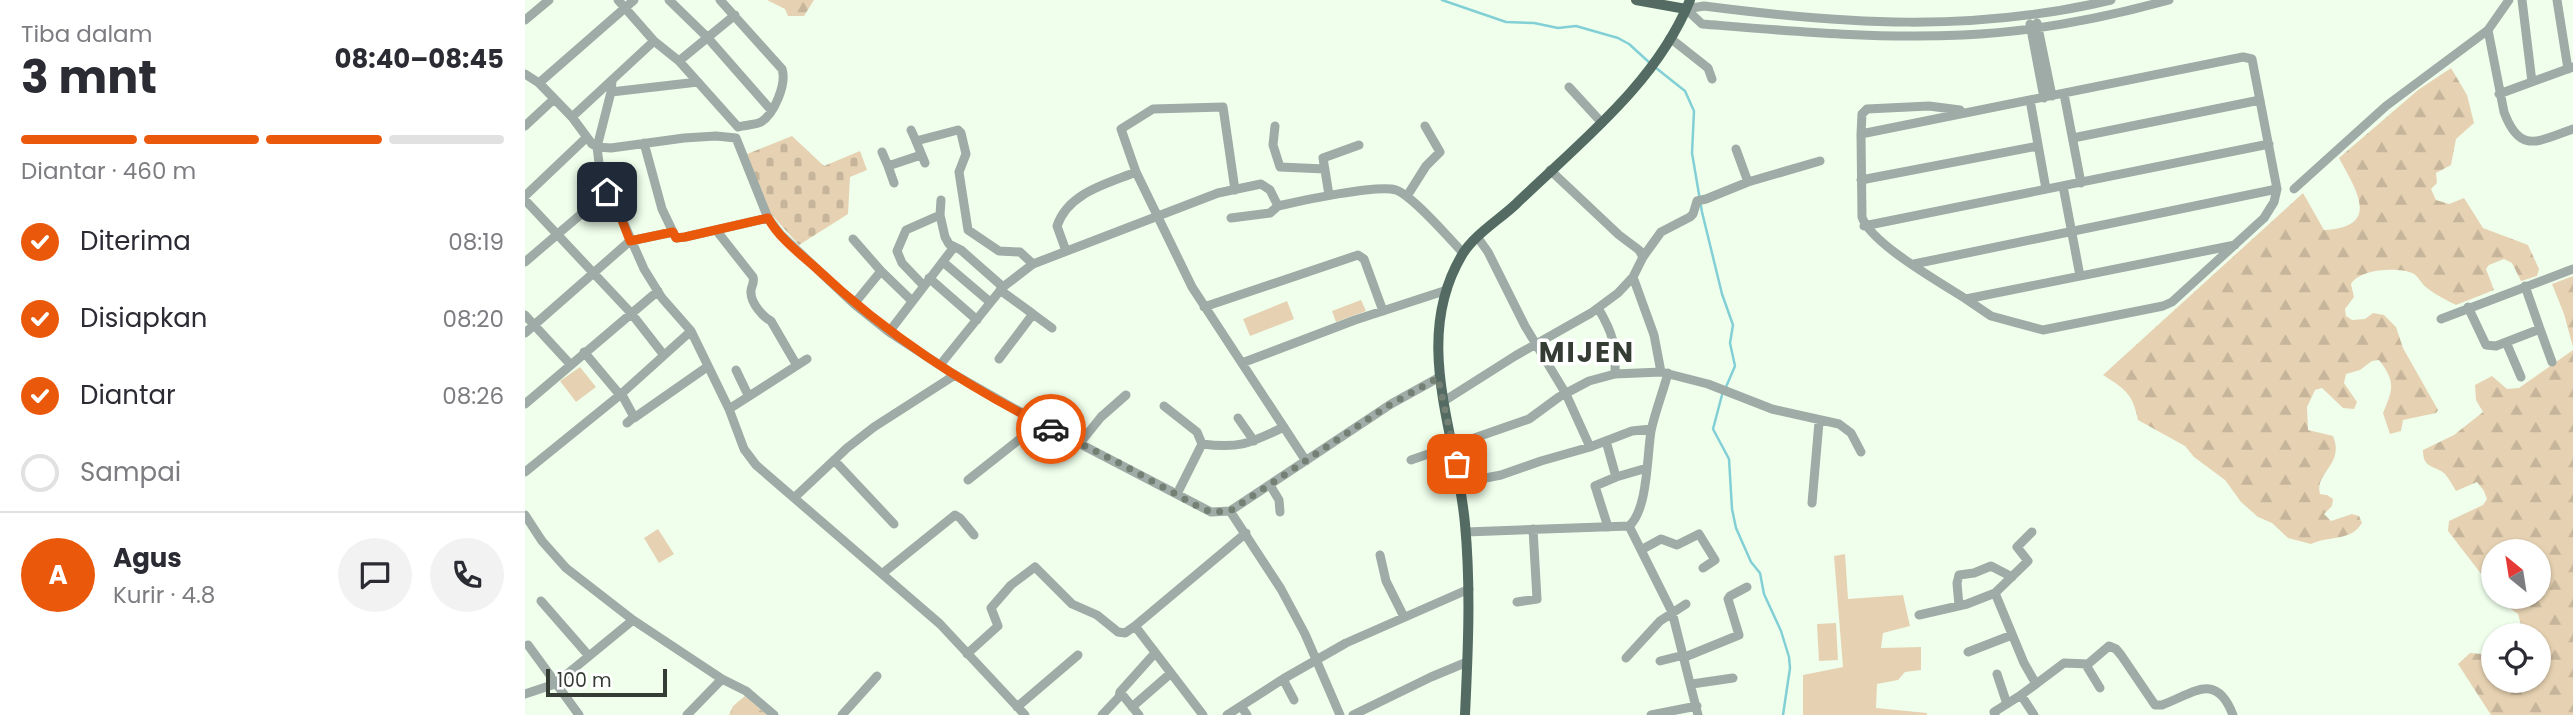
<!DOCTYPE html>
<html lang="id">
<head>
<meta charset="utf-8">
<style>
  body { margin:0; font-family:Poppins,sans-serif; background:#f2f2f3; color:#2b2b33; height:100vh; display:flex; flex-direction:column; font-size:26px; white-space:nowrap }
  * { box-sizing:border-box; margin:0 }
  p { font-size:23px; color:#7c7c81 }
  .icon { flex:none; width:38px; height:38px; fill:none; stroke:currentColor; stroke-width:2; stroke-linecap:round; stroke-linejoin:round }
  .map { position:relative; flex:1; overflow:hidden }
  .side { display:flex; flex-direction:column; background:#fff; width:525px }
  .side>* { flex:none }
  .needle { width:46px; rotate:330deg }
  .controls { position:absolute; left:1956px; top:539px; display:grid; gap:14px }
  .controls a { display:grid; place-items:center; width:70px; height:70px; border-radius:50%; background:#fff; box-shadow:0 2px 5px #0004; font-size:35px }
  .scale { position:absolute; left:21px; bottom:18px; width:121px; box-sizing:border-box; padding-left:7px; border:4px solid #343c33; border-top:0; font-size:19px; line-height:24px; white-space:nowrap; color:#343c33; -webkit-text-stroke:5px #fff; paint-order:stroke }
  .pin { position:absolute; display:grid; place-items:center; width:60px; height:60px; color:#fff; margin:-30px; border-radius:14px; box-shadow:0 4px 10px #0006 }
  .courier { position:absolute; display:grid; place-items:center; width:70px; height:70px; margin:-35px; border:5px solid #ea580c; border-radius:50%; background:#fff; color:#222; box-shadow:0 2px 9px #0007 }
  .headline em { font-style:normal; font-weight:700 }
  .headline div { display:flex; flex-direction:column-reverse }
  .headline { display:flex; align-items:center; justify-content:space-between; height:119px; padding:0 21px }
  h1 { font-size:46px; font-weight:700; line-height:52px }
  .bar { display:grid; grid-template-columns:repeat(4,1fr); gap:10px 7px; align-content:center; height:84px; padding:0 21px }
  .bar i { height:9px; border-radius:5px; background:#e1e1e2 }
  .bar .on { background:#ea580c }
  .bar p { grid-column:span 4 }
  .line { display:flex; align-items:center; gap:18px; padding:0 21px; border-top:2px solid #e1e1e2 }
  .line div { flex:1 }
  .round { display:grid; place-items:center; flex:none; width:74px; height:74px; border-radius:37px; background:#f2f2f3 }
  ol { padding:0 21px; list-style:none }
  li { display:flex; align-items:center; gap:21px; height:77px }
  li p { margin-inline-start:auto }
  li .icon { padding:7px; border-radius:50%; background:#ea580c; color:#fff; stroke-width:4 }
  li:last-child { color:#7c7c81 }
  li i { width:38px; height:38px; border:4px solid #e1e1e2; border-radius:50% }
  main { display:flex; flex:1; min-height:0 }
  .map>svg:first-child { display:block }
  .grass { fill:#e6d2b2 }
  .forest { fill:url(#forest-firs) }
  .cemetery { fill:url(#cemetery-stones) }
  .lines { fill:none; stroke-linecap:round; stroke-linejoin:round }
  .stream { stroke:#83cfd6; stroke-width:2.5 }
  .minor { stroke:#9eaba6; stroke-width:9 }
  .major { stroke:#536b63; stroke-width:10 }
  .done { stroke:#758074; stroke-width:7; stroke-dasharray:0 12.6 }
  .route { stroke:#ea580c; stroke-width:9 }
  .labels { text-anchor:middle; stroke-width:7; stroke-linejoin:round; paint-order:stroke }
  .district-label { font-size:28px; font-weight:bold; letter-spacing:2px; fill:#343c33; stroke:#fff }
</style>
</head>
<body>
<main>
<section class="side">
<div class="headline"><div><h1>3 mnt</h1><p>Tiba dalam</p></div><em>08:40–08:45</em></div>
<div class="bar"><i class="on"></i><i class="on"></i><i class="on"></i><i></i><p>Diantar · 460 m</p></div>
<ol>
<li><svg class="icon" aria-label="check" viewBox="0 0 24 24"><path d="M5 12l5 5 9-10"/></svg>Diterima<p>08:19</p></li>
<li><svg class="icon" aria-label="check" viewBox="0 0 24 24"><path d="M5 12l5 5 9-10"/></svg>Disiapkan<p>08:20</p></li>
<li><svg class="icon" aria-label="check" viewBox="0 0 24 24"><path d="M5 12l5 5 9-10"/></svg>Diantar<p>08:26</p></li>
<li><i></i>Sampai</li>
</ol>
<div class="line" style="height:126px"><b class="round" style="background:#ea580c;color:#fff">A</b><div><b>Agus</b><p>Kurir · 4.8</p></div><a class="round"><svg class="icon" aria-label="chat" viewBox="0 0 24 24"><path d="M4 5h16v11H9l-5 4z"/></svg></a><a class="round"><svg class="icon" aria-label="phone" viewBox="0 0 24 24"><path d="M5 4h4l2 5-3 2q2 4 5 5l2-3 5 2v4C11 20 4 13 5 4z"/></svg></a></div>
</section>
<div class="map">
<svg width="2048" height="715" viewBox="0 0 2048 715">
  <defs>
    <pattern id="forest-firs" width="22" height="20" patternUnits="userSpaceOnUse" patternTransform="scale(1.75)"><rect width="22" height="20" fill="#e6d2b2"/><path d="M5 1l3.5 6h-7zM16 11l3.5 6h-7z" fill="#c6b59a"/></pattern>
    <pattern id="cemetery-stones" width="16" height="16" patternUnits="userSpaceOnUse" patternTransform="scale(1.75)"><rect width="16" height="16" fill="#e6d2b2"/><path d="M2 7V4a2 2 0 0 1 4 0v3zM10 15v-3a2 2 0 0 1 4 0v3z" fill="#c6b59a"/></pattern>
  </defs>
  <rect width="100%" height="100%" fill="#efffec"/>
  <path class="grass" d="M836,300L841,311L811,322L807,311Z
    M762,301L769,319L725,336L718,319Z
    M55,367L71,387L51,402L35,381Z
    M133,529L149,554L134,563L119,538Z
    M1320,554L1323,599L1378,595L1385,626L1358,633L1356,648L1396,647V670L1380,672L1373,680L1352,684L1351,708L1402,713V715H1278V675L1318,667L1309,556Z
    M1311,623L1313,660L1294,661L1292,624Z"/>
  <path class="forest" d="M242,0H289L279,16H263L260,9Z
    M1926,68L1942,95L1949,123L1931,139L1926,165L1911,173L1912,183L1906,189L1911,200L1924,204L1939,198L1958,228L2003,245L2014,269L2012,276L1996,281L1987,263L1979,259L1964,265L1961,269L1969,290L1931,305C1921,300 1911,295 1902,288C1896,284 1894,276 1887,273C1872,267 1835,269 1826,284L1829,297L1820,309L1821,316L1827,320L1840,319L1848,313L1859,315L1871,327L1878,348L1913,410L1911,413L1878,420L1876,431L1865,434L1858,413C1868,389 1871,382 1854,360L1847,361L1835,370L1821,374L1819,383L1832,402L1829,409L1818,408L1797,388L1790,390L1782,407L1783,430L1808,436C1820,464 1789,473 1795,494L1802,495L1808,499L1807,506L1799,514L1806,521L1827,514L1834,516L1837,523C1825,542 1806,535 1786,544L1763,538L1747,523L1733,517L1716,502L1700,480L1669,457L1660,446L1613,420C1608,394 1600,389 1578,375L1778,193L1799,230C1857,227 1831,190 1814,158L1893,90Z
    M2048,276V347L2039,314L2027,284Z
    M2048,350V715H1966L1933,664L1945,653L1969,655V681H2014V635H1999L1993,614L1970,597H2014V551H1969V595L1957,575L1923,531L1924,521L1958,505L1962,499L1959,491L1952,482L1931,491C1927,485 1922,474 1916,471C1905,465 1898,466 1898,450L1929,435L1958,412L1951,400L1950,385L1967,376L1982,389L1994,388Z
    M220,696L242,715H204L208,706Z"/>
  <path class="cemetery" d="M267,136L299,166L335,151L342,170L325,177L323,214L274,245L245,213L222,154Z"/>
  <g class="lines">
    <path class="stream" d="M917,0L981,22L1009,23L1033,28L1051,26L1093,38L1104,44L1126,64
      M1131,68L1160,91L1169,111L1167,153L1177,212L1197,294L1208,325L1205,343L1210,366L1201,387
      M1197,395L1188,429L1204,459L1207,509L1211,528L1226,562L1235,573L1239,594L1256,631L1264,657L1265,668L1258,715"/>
    <path class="minor" d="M93,0L129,41L154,61L213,127
      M144,0L182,37L246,110
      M195,0L257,69C262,84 249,114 236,122C230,125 220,125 213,127
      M1997,0L2007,82
      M2032,0L2043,69
      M1161,9L1177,24C1264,31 1351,39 1438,35C1505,32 1579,18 1644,0
      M1161,9L1179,6C1319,24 1448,33 1586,0
      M0,20L24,0
      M1512,23L1527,96
      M1505,24L1519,98
      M1963,30L1979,112C1995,155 2013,141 2048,129
      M1145,38L1183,68L1187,79
      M154,61L210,15
      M0,74L14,83L47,117L67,144L72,147L86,148L159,138L191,136L211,138L243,218L255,234L329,304L364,332L430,375L515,423L686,512L705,511L866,404L913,378
      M87,81L86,92L72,147L75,171L82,192L93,210L119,269L137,298L166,331L204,409L219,449L231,465L415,624L500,715
      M14,83L109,0
      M1044,87L1077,123
      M86,92L173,82
      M1539,94L1556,183
      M1974,94L2048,67
      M1505,100L1521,189
      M47,117L129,41
      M0,126L29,99
      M750,126L748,145L755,167L800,169
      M386,130L391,141
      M1336,134L1337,114L1342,109L1404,106L1435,110
      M1548,138L1735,100
      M119,143L137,209L148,232
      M1211,149L1223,182
      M357,152L363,166
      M400,163L391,141L433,130L436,133L441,154L434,172L443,230L474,251L495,252L508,264
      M1025,170L1094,235L1114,250L1118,257
      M1336,180L1513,146
      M369,183L363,166L396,155
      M1538,186L1555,276
      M1769,189L1861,106L1963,30L1984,0
      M710,190L698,107L628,109L596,129L611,172L667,287L781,461
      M804,195L798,158L834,145
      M0,196L61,138
      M882,196L901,166L915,152L900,126
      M0,200L106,313L138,354
      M415,215L420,237L424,244L436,250L478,287
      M706,218L745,213L753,206
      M1339,226L1744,144
      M191,230L228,277C230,284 225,287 226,293C226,303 238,317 246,321L271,364
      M953,238L963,252L1000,326L1041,394L1065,447
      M328,239L356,271
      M541,251L532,226C543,193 581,184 611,172
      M0,262L82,192
      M418,262L465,302
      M1389,264L1752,189
      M1108,277L1129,335L1136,372
      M404,278L452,320
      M398,285L377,263L372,251L381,230L415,215L416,200
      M2000,286L2015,329
      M1441,299L1466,316L1518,330L1638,306L1647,302L1739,218L1749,202L1752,189L1727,59L1718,57L1336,134L1337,217C1345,243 1416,283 1441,299L1710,245
      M329,304L356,271L386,300
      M679,307L833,255L839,259L858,311
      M1943,307L1961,345L1971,346L2015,329L2027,362
      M1073,308C1088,333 1091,345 1090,374
      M508,314L527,328
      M0,315L45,364
      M1916,319L2048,269
      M364,332L429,247
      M0,333L105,241L148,232L151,238L160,237L243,218
      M1981,342L1996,377
      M59,352L95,395
      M474,359L508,314L475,290
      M717,363L830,320L922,290
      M415,365L478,287L508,264L693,193L736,184L745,190L753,206C774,201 853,184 871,190C888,196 924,238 938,253
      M211,370L223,395
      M96,393L109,417L102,423
      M919,401L990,356L1066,313L1093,293L1108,277L1118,257L1136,232L1165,217L1168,214L1172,201L1181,199L1223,182L1295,161
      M0,404L133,291
      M639,406L672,432L677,444L652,494
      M204,409L282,359
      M109,418L182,367
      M713,418L729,441
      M1081,441L1091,477L1070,486L1083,527
      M555,443L576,417L601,395
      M677,444C716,449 725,443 759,427
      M309,460L369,524
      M886,460L1004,419L1034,397L1064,381L1090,374L1136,372L1183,384L1247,409L1314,424L1326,433L1336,452
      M0,472L95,395L166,331
      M1091,477L1122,468
      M443,480L515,423
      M935,483L976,475L1016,461L1065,447L1107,431L1126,429
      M745,485L754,500L755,512
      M270,497L322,448L349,427L430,375
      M1287,503L1294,422
      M705,511L756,589L780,634L815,715
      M0,515L17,541L41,568L108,620L197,679L221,691L249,715
      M1104,526L1147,612L1173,715
      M1104,526C1123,510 1122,455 1126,431C1130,412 1138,392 1143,373
      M941,532L1104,526
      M1116,550L1136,539L1152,545L1174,534L1190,560L1178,568
      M855,555L861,581L879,617
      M358,573L430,515L435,518L449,535
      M1470,593L1503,561L1492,547L1507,532
      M16,601L64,656
      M992,602L1012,599L1008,529
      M1434,606L1432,583L1434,575L1449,573L1466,566L1487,577
      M1394,615L1442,604L1470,593L1499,663L1511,684L1496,695L1509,715
      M3,645L54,715
      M1443,652L1487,635
      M442,654L473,626L466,608L486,585L510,567L547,604L572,615L593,632L600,633L610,626
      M1160,657L1214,635L1203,599L1205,596L1222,587
      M1101,658L1135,621L1161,604
      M1135,661L1159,655
      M1561,665L1575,688
      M1472,674L1482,704
      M758,679L769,700
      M1167,684L1208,678
      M1511,684L1539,663L1563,664L1584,646L1591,649L1596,655L1630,705H1637C1669,693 1691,671 1708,715
      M595,692L614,715
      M0,694L30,684L108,620
      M716,706L722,715
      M492,707L553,655
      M607,707L646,673
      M162,715L197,679
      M317,715L352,676
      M577,715L594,697L595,692L630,653
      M678,715L610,626L721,533
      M702,715L758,679L821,643L944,589
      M828,715L906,677L942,662
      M1126,715L1172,706
      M1470,715L1469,712L1496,695"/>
    <path class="major" d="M1111,0L1161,9
      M940,715C943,651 946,588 940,524C932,433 886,341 937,255C949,235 974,220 991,204C1054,143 1131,84 1165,0"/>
  </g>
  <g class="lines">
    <path class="done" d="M526,429L598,465L674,507L686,512L705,511L866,404L913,378L932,464"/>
    <path class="route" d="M82,192L93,210L105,241L148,232L151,238L160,237L243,218C254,238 274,253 291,268C362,335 439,385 526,429"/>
  </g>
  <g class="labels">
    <g class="district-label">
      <text x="1062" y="362">MIJEN</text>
    </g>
  </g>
</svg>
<div class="controls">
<a><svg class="needle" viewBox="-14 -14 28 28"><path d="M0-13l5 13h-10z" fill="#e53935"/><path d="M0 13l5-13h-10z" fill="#7c7c81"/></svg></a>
<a><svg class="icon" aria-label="locate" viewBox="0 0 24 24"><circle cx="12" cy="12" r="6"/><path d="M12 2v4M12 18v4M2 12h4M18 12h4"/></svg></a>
</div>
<div class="scale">100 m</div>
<div class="pin" style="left:932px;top:464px;background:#ea580c"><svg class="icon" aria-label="bag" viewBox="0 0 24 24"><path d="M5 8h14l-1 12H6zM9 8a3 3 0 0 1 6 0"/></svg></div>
<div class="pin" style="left:82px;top:192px;background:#1f2937"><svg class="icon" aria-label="home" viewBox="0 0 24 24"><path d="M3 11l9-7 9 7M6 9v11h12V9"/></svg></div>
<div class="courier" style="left:526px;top:429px"><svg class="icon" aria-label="car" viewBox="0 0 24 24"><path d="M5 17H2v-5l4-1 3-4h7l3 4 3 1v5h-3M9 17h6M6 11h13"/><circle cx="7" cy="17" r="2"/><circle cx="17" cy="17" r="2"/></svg></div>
</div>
</main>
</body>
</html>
